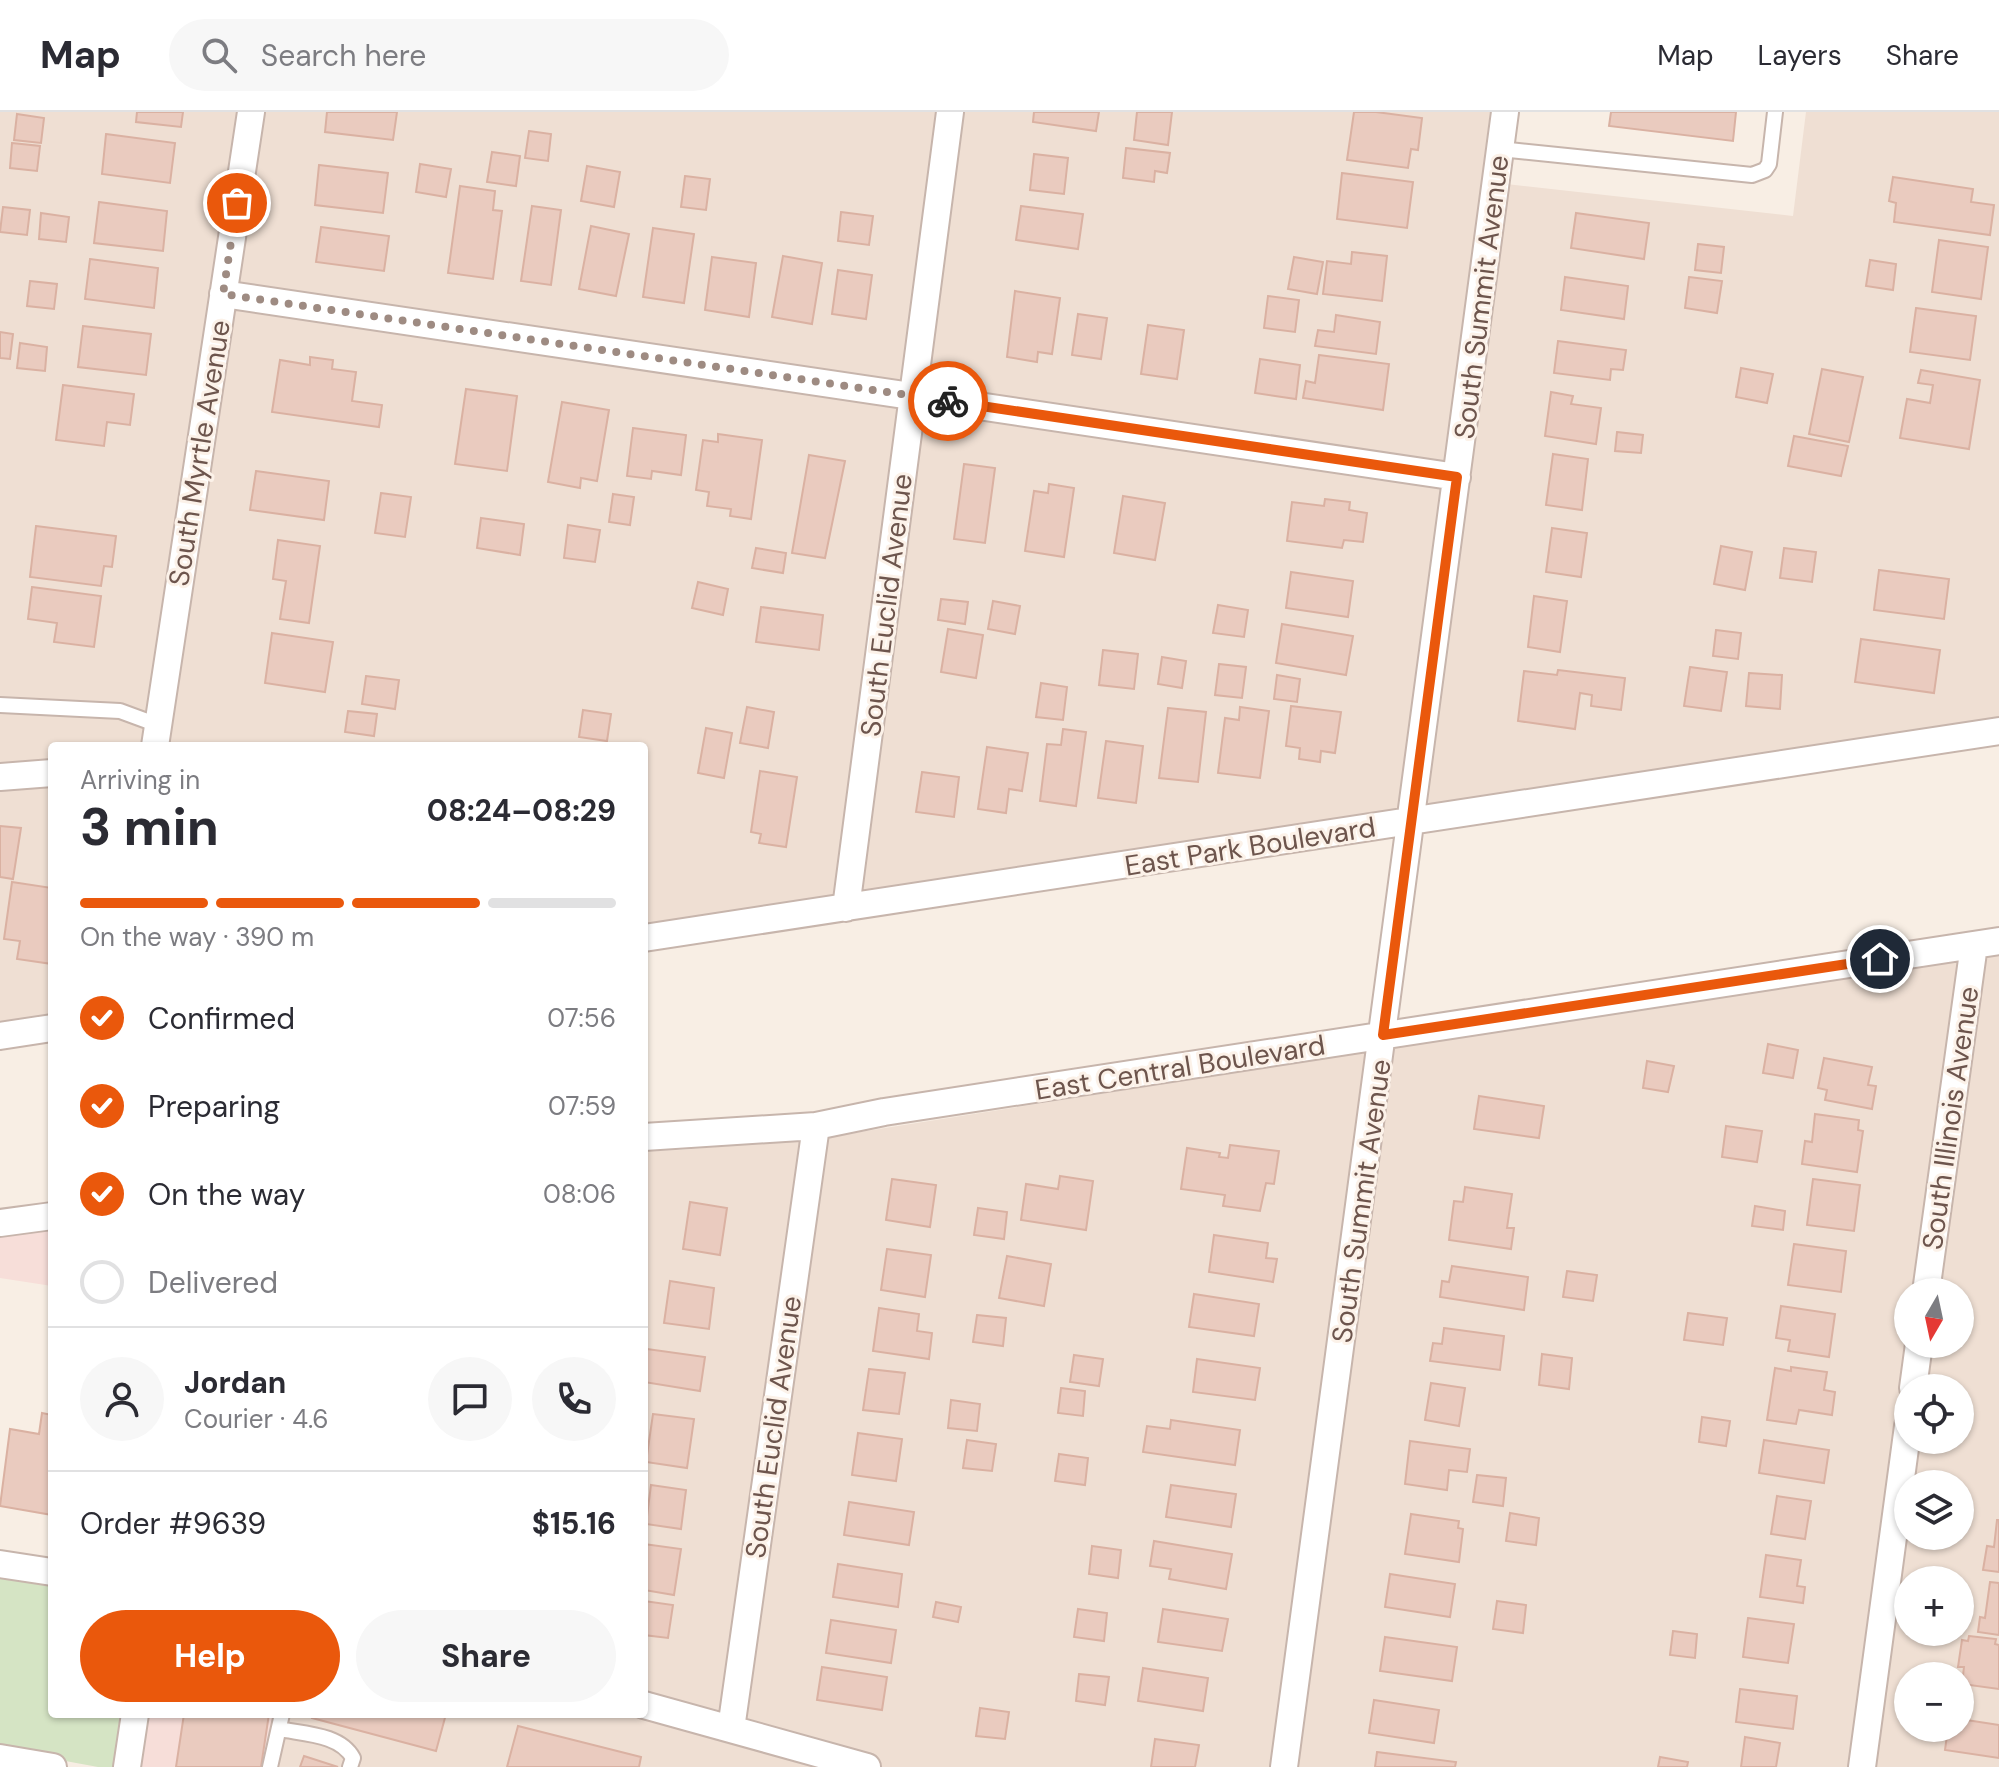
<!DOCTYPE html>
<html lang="en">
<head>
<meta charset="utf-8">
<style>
  body { margin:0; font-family:"DM Sans",sans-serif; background:#f7f7f7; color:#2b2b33; height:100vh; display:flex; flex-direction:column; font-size:30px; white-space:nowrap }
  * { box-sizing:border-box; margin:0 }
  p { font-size:26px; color:#7c7c81 }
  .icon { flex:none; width:44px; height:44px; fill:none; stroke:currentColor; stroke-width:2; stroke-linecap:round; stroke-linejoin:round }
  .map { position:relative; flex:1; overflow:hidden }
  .sheet { position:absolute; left:48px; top:630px; width:600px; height:976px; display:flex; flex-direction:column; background:#fff; border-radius:8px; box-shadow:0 2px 6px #0004 }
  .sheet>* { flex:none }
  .needle { width:52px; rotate:189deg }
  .buttons { position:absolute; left:1894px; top:1166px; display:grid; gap:16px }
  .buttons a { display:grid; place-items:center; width:80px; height:80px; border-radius:50%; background:#fff; box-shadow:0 2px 6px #0004; font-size:40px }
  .pin { position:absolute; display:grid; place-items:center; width:68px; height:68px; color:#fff; margin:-34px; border:4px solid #fff; border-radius:50%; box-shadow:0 2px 8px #0007 }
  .courier { position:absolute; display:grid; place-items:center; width:80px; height:80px; margin:-40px; border:6px solid #ea580c; border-radius:50%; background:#fff; color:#222; box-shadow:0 2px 10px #0007 }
  .headline em { font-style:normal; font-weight:700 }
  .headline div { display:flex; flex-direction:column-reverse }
  .headline { display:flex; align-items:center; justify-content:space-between; height:136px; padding:0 32px }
  h1 { font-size:52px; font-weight:700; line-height:60px }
  .bar { display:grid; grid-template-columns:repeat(4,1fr); gap:12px 8px; align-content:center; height:96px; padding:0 32px }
  .bar i { height:10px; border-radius:6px; background:#e1e1e2 }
  .bar .active { background:#ea580c }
  .bar p { grid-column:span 4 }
  .line { display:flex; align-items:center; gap:20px; padding:0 32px; border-top:2px solid #e1e1e2 }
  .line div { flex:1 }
  .round { display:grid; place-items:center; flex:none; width:84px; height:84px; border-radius:42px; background:#f7f7f7 }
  ol { padding:0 32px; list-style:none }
  li { display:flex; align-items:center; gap:24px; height:88px }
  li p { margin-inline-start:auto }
  li .icon { padding:8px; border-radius:50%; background:#ea580c; color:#fff; stroke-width:4 }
  li:last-child { color:#7c7c81 }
  li i { width:44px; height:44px; border:4px solid #e1e1e2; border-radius:50% }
  .cta { display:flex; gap:16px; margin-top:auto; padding:16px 32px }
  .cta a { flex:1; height:92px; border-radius:48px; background:#ea580c; color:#fff; font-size:32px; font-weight:700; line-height:92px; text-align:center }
  .cta a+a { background:#f7f7f7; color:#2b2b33 }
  header { display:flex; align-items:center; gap:48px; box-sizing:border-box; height:112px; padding:0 40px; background:#fff; border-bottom:2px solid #e1e1e2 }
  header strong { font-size:38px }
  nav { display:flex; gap:44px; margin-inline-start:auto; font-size:28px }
  .search { width:560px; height:72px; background:#f7f7f7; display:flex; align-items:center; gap:20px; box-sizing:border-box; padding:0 28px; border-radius:44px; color:#7c7c81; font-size:30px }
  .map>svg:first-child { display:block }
  .residential { fill:#efdfd3; fill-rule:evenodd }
  .commercial { fill:#f7ded9 }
  .green { fill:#d5e4c4 }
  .building { fill:#eacbbf; stroke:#dab1a2; stroke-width:2 }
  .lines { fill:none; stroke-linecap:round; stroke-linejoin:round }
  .service-casing { stroke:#c7b5ac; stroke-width:18 }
  .minor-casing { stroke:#c7b5ac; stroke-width:30 }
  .service { stroke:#fff; stroke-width:14 }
  .minor { stroke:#fff; stroke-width:26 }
  .done { stroke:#9e8b82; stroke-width:8; stroke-dasharray:0 14.4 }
  .route { stroke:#ea580c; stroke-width:10 }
  .labels { text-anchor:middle; stroke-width:6; stroke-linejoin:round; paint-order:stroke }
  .street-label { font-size:28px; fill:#6d554d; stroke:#fcf2e9 }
</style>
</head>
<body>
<header>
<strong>Map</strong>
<div class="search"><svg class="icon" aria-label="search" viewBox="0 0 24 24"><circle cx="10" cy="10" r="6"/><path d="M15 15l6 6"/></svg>Search here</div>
<nav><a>Map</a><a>Layers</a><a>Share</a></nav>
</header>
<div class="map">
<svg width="1999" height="1655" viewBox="0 0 1999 1655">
  <rect width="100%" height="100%" fill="#f8eee4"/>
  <path class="residential" d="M0,0H1490L1403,700L644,818V634H52V907L0,912Z
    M1806,0H1999V607L1423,697L1506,72L1793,104Z
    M1999,840V1655H276L291,1602H644V1039L681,1038L828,1025ZM1908,1180H1960V1232H1908ZM1908,1276H1960V1328H1908ZM1908,1372H1960V1424H1908ZM1908,1468H1960V1520H1908ZM1908,1564H1960V1616H1908Z"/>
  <path class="commercial" d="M52,1113V1174L0,1166V1121Z
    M145,1602H291L276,1655H136Z"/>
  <path class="green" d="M0,1459L52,1467V1602H128L120,1655H98L0,1637Z"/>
  <path class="building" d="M137,0H183L181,15L136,10Z
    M327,0H397L393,28L325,20Z
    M1034,0H1099L1096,19L1033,10Z
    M1137,0H1172L1168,33L1134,28Z
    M1354,0H1376L1422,6L1418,38L1411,37L1408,56L1347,48Z
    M1611,0H1736L1733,29L1609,14Z
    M17,2L44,6L41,31L14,28Z
    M529,19L551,22L548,49L525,46Z
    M106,22L175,31L170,71L102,62Z
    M12,31L40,34L37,59L10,56Z
    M1126,36L1170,41L1167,61L1155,59L1154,70L1123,66Z
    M492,40L520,44L516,74L487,70Z
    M1034,42L1068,46L1064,82L1030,78Z
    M420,52L451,57L446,85L416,80Z
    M319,53L388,61L383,101L315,93Z
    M587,54L620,60L614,95L581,89Z
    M1342,61L1413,70L1407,116L1337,107Z
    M685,64L710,67L706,98L681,95Z
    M1893,65L1973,77L1971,90L1994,93L1990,123L1894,110L1896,91L1889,89Z
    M460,74L495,79L493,98L502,99L493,167L448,161Z
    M99,90L167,99L163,139L94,131Z
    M532,94L561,98L551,173L521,169Z
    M1021,94L1083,102L1078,137L1016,128Z
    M3,95L30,98L27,123L0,120Z
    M841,100L873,104L869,133L838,129Z
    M41,101L69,105L66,130L39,127Z
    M1576,101L1649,111L1644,147L1571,136Z
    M591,114L629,122L616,184L579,177Z
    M321,115L389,124L384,159L316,150Z
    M653,116L694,122L684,191L643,185Z
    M1939,128L1988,135L1981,187L1932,180Z
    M1698,132L1724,135L1721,161L1695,158Z
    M1352,140L1387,144L1382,189L1323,182L1327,149L1351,152Z
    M783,144L822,151L812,212L772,205Z
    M712,145L756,151L749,205L705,198Z
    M1294,145L1323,150L1317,182L1288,177Z
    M90,147L158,156L154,196L85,187Z
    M1870,148L1896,152L1893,178L1866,174Z
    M838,158L872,163L866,207L832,202Z
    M1565,165L1628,174L1624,207L1561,198Z
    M1689,165L1722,169L1717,201L1685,196Z
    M30,169L57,172L54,197L27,194Z
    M1015,179L1060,186L1052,242L1038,240L1037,250L1007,245Z
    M1268,184L1299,188L1295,220L1264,216Z
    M1916,196L1976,204L1970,248L1910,240Z
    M1078,202L1107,206L1101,247L1072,243Z
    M1336,203L1380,210L1376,242L1315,234L1318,218L1334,220Z
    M1148,213L1184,218L1177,267L1141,262Z
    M83,214L151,222L146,263L78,255Z
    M0,220L13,222L10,247L0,246Z
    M1558,229L1626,238L1623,258L1611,257L1610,268L1554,261Z
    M20,231L47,235L45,259L17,256Z
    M1319,243L1389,252L1383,298L1303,286L1306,269L1315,271Z
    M310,245L333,248L332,257L356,260L352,289L382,293L379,315L272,300L280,248L310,253Z
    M1260,247L1300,253L1296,287L1255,281Z
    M1741,256L1773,262L1767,291L1736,285Z
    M1822,257L1863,265L1849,330L1809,322Z
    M1921,258L1980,268L1969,337L1900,326L1907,287L1930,291L1933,273L1918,271Z
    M63,273L134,282L130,313L107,310L104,334L56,328Z
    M466,277L517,284L507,359L455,352Z
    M1551,280L1573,284L1571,292L1601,296L1596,332L1545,324Z
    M562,290L609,298L597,369L581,366L580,376L548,370Z
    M633,316L686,323L681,363L652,359L651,367L627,364Z
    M1617,320L1643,323L1641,341L1615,339Z
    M718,322L762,328L751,407L730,404L731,397L707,394L709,380L696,378L703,328L718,330Z
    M1794,324L1848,334L1841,364L1788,354Z
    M1553,342L1588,347L1582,398L1546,393Z
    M809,343L845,349L825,446L792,441Z
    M964,352L995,356L985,431L954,427Z
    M256,359L329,369L324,408L250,398Z
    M1049,372L1074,376L1064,445L1025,439L1034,379L1048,381Z
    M381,381L411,385L405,425L375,421Z
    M613,382L634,385L630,413L609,410Z
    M1123,384L1165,391L1155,448L1114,441Z
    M1325,387L1350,390L1349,398L1367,401L1363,430L1344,428L1342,436L1287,429L1292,390L1324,394Z
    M481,406L524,412L520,443L477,436Z
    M568,413L600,418L595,450L564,446Z
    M36,414L116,424L112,455L104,454L101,474L30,465Z
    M1552,416L1587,421L1581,465L1546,460Z
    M278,428L320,434L309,511L280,507L286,469L273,467Z
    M1721,434L1752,440L1745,478L1714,472Z
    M756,436L786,441L783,461L752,456Z
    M1784,436L1816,440L1812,470L1780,466Z
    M1879,458L1949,467L1944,507L1874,498Z
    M1291,460L1353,469L1348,505L1286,496Z
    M698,470L728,477L723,503L692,496Z
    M32,475L101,484L94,535L54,530L57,511L28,507Z
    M1534,484L1567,489L1560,540L1528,535Z
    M941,487L968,490L965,512L938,508Z
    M993,489L1020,494L1015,522L988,517Z
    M1218,493L1248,498L1244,525L1213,521Z
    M761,495L823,503L819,538L756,530Z
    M1282,512L1353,524L1346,563L1276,551Z
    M948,517L983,523L976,566L941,560Z
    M1716,518L1741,521L1738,547L1713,544Z
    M272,521L333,530L325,580L265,571Z
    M1861,527L1940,538L1934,581L1855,570Z
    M1103,538L1138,542L1134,577L1099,573Z
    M1162,545L1186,549L1182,576L1158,572Z
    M1219,552L1246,555L1242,586L1215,583Z
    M1690,555L1727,560L1721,599L1684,594Z
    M1558,558L1625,566L1621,598L1591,594L1592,583L1580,581L1575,617L1518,609L1524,559L1557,563Z
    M1749,561L1782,563L1780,597L1746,594Z
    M1277,563L1300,567L1297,590L1274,587Z
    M366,564L399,568L395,597L362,592Z
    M1041,571L1067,575L1063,608L1036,605Z
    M1291,594L1341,600L1335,641L1321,639L1320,650L1299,647L1300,636L1286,634Z
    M747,595L774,600L768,636L740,631Z
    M1240,595L1269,599L1260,666L1218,661L1225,606L1239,608Z
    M1168,596L1206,600L1198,670L1159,666Z
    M583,598L611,602L607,629L579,625Z
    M348,599L377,602L374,624L345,620Z
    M706,616L732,621L724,666L698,661Z
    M1063,617L1086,620L1076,694L1040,689L1047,632L1061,633Z
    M1106,629L1143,634L1136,691L1098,686Z
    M987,635L1028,641L1022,679L1009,677L1006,701L978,697Z
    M760,659L797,665L786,735L759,731L761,722L751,720Z
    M922,660L959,665L954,705L916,700Z
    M0,714L21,716L13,767L0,765Z
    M12,770L52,776V852L17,847L20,829L4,827Z
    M1768,932L1798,938L1793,966L1763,961Z
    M1824,946L1872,955L1868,973L1876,974L1872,997L1825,988L1827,978L1818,976Z
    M1647,949L1674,954L1668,980L1643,976Z
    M1479,984L1544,994L1539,1026L1474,1017Z
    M1815,1002L1859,1008L1858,1018L1863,1019L1857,1060L1802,1052L1805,1029L1812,1030Z
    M1726,1014L1762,1019L1757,1050L1722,1045Z
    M1230,1033L1279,1039L1274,1072L1266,1071L1260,1099L1223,1094L1225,1083L1181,1077L1187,1036L1220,1041L1219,1045L1228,1046Z
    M1060,1064L1093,1069L1086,1118L1021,1108L1026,1072L1058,1077Z
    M892,1067L936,1073L930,1115L886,1108Z
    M1813,1067L1860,1073L1854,1119L1807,1113Z
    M1465,1075L1512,1082L1507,1116H1514L1511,1137L1449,1128L1454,1089L1463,1090Z
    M690,1090L727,1096L720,1143L683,1137Z
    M1755,1094L1785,1099L1783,1118L1752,1114Z
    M978,1096L1007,1100L1004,1127L974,1123Z
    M1214,1123L1268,1131L1266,1146L1277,1147L1273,1170L1209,1160Z
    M1794,1132L1846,1139L1841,1180L1788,1173Z
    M887,1137L931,1143L925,1185L881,1178Z
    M1007,1144L1051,1152L1044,1194L999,1186Z
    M1452,1154L1528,1165L1524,1198L1440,1185L1442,1169L1449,1170Z
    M1567,1159L1597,1163L1593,1189L1563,1185Z
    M670,1169L714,1176L709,1217L664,1211Z
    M1194,1182L1259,1192L1254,1224L1189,1215Z
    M1781,1194L1835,1202L1829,1245L1788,1239L1790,1228L1776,1226Z
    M879,1196L919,1202L917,1219L932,1221L929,1247L873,1239Z
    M1688,1201L1727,1206L1723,1233L1684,1228Z
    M977,1203L1006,1206L1003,1234L973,1230Z
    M1444,1216L1504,1224L1500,1258L1430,1249L1433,1231L1442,1232Z
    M647,1237L705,1245L700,1279L644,1270Z
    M1542,1242L1572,1246L1569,1277L1539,1273Z
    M1074,1243L1103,1247L1099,1274L1070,1270Z
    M1197,1247L1260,1256L1255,1288L1193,1280Z
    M1791,1255L1827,1260L1824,1278L1835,1280L1832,1303L1799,1298L1796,1312L1767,1308L1775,1256L1791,1259Z
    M869,1257L905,1261L899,1302L863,1298Z
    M1431,1271L1465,1276L1459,1314L1425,1308Z
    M1061,1276L1085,1279L1083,1304L1058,1301Z
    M951,1288L980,1292L977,1319L948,1316Z
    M42,1301L52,1303V1403L0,1394L10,1317L39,1322Z
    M653,1302L694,1307L687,1356L646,1350Z
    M1702,1305L1730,1309L1726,1334L1699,1330Z
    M1171,1308L1240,1318L1235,1353L1143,1340L1147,1314L1170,1317Z
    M858,1321L902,1327L896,1369L852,1363Z
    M967,1328L996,1332L992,1359L963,1356Z
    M1764,1328L1829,1338L1824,1371L1759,1361Z
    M1410,1329L1470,1337L1467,1360L1449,1358L1447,1378L1405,1372Z
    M1059,1342L1088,1346L1085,1373L1055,1369Z
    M1477,1363L1506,1366L1503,1394L1473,1390Z
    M651,1373L686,1378L681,1417L646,1412Z
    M1171,1373L1236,1382L1231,1415L1166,1405Z
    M1777,1384L1811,1389L1805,1427L1771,1422Z
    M849,1390L914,1400L909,1433L844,1423Z
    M1510,1401L1539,1406L1536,1433L1506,1429Z
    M1411,1402L1459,1409L1458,1416L1463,1417L1459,1450L1405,1442Z
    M1997,1408H1999V1460L1983,1458L1987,1434L1994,1435Z
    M1154,1429L1232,1442L1226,1477L1169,1467L1171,1457L1150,1454Z
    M644,1432L681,1437L674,1483L644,1478Z
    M1092,1434L1121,1438L1118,1466L1089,1462Z
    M1766,1443L1801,1448L1797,1474L1805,1475L1803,1491L1760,1485Z
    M838,1452L902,1462L898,1495L833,1485Z
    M1390,1462L1455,1472L1450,1505L1385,1495Z
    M1990,1470L1999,1471V1523L1978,1520L1980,1505L1985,1506Z
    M644,1489L673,1493L668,1526L644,1523Z
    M1497,1489L1526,1493L1523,1521L1493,1517Z
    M936,1490L961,1495L958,1510L933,1505Z
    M1078,1497L1107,1501L1104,1529L1074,1525Z
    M1163,1497L1228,1507L1222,1539L1158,1530Z
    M1748,1506L1794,1512L1788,1551L1743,1545Z
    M831,1508L896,1518L891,1551L826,1541Z
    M1673,1519L1697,1522L1695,1546L1670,1543Z
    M1969,1524L1996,1527L1995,1532L1999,1533V1577L1962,1572L1964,1555H1958L1962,1528L1968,1529Z
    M1385,1525L1457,1535L1452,1569L1380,1559Z
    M822,1555L887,1565L882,1598L817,1588Z
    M1143,1556L1208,1566L1203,1599L1138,1589Z
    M1079,1562L1109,1565L1105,1593L1076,1589Z
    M1740,1577L1797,1584L1793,1617L1736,1610Z
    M1374,1588L1439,1598L1434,1631L1369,1621Z
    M980,1596L1009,1600L1005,1627L976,1624Z
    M184,1602H269L261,1655H176Z
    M313,1602H446L436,1639L312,1606Z
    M1960,1607L1999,1613V1646L1945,1638L1948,1616H1960Z
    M518,1614L641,1645L639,1655H507Z
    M1745,1625L1780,1631L1776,1655H1741Z
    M1155,1627L1199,1633L1195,1655H1151Z
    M1377,1640L1456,1650L1455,1655H1375Z
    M304,1644L338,1655H300Z
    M1660,1645L1688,1650L1687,1655H1658Z"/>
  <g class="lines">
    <g class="service-casing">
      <path id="service" d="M1500,37L1752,63L1765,58L1769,52L1775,0
        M0,593L120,599L158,613
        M279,1617C304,1622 340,1622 353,1646L350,1655
        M270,1655L282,1602"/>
    </g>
    <g class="minor-casing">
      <path id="minor" d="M223,182L1457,365
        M155,634L251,0
        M0,665L52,661
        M846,796L950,0
        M644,826L1999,619
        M0,924L52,916
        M644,1025L816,1014L884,1000L1999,829
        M0,1111L52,1104
        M1926,1180L1974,833
        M1913,1276L1919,1232
        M0,1452L52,1460
        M644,1593L867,1655
        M731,1617L816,1014
        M0,1646L53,1655
        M127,1655L135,1602
        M1284,1655L1505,0
        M1862,1655L1908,1314"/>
    </g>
    <use href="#service" class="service"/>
    <use href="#minor" class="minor"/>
  </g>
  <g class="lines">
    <path class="done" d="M237,91L223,182L948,289"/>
    <path class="route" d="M948,289L1457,365L1383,923L1880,847"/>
  </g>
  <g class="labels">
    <g class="street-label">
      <text transform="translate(1481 185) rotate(-83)" y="10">South Summit Avenue</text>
      <text transform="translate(199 341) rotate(-81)" y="10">South Myrtle Avenue</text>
      <text transform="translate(886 493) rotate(-83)" y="10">South Euclid Avenue</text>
      <text transform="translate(1250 734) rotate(-9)" y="10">East Park Boulevard</text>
      <text transform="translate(1180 955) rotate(-9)" y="10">East Central Boulevard</text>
      <text transform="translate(1950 1006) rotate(-82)" y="10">South Illinois Avenue</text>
      <text transform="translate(1361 1089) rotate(-82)" y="10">South Summit Avenue</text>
      <text transform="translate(773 1315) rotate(-82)" y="10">South Euclid Avenue</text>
    </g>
  </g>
</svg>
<div class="buttons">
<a><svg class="needle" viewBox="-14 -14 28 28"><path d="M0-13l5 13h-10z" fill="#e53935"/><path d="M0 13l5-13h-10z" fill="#7c7c81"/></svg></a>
<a><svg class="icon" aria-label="locate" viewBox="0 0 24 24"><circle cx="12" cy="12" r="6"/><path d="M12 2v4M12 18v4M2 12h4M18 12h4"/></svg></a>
<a><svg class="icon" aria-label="layers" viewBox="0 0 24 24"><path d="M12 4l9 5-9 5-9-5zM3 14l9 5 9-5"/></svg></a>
<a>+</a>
<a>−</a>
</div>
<div class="pin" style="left:237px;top:91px;background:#ea580c"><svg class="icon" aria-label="bag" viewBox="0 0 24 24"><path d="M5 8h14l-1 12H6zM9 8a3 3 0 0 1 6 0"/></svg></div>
<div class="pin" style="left:1880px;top:847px;background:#1f2937"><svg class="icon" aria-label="home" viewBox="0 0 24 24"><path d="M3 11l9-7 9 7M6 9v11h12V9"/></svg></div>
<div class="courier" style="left:948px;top:289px"><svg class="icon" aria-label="bike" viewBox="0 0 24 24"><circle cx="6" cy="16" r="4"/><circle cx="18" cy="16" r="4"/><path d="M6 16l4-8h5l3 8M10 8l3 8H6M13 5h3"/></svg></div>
<section class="sheet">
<div class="headline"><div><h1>3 min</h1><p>Arriving in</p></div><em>08:24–08:29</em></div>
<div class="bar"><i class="active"></i><i class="active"></i><i class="active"></i><i></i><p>On the way · 390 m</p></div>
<ol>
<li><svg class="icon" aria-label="check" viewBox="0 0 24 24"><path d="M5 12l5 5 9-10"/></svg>Confirmed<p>07:56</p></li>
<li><svg class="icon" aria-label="check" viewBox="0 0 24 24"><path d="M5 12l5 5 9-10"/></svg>Preparing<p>07:59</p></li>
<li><svg class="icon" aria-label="check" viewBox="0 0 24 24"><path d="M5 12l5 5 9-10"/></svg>On the way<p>08:06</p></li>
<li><i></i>Delivered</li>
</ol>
<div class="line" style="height:144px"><a class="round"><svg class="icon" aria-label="person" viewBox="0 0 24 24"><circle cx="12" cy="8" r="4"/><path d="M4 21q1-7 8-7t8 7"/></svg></a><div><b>Jordan</b><p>Courier · 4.6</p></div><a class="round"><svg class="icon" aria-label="chat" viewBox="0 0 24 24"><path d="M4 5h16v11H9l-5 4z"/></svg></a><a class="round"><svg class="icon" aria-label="phone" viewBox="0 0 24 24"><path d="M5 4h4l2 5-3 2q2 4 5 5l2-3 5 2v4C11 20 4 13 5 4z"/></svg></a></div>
<div class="line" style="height:104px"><div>Order #9639</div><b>$15.16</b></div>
<div class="cta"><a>Help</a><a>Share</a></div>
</section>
</div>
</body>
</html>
